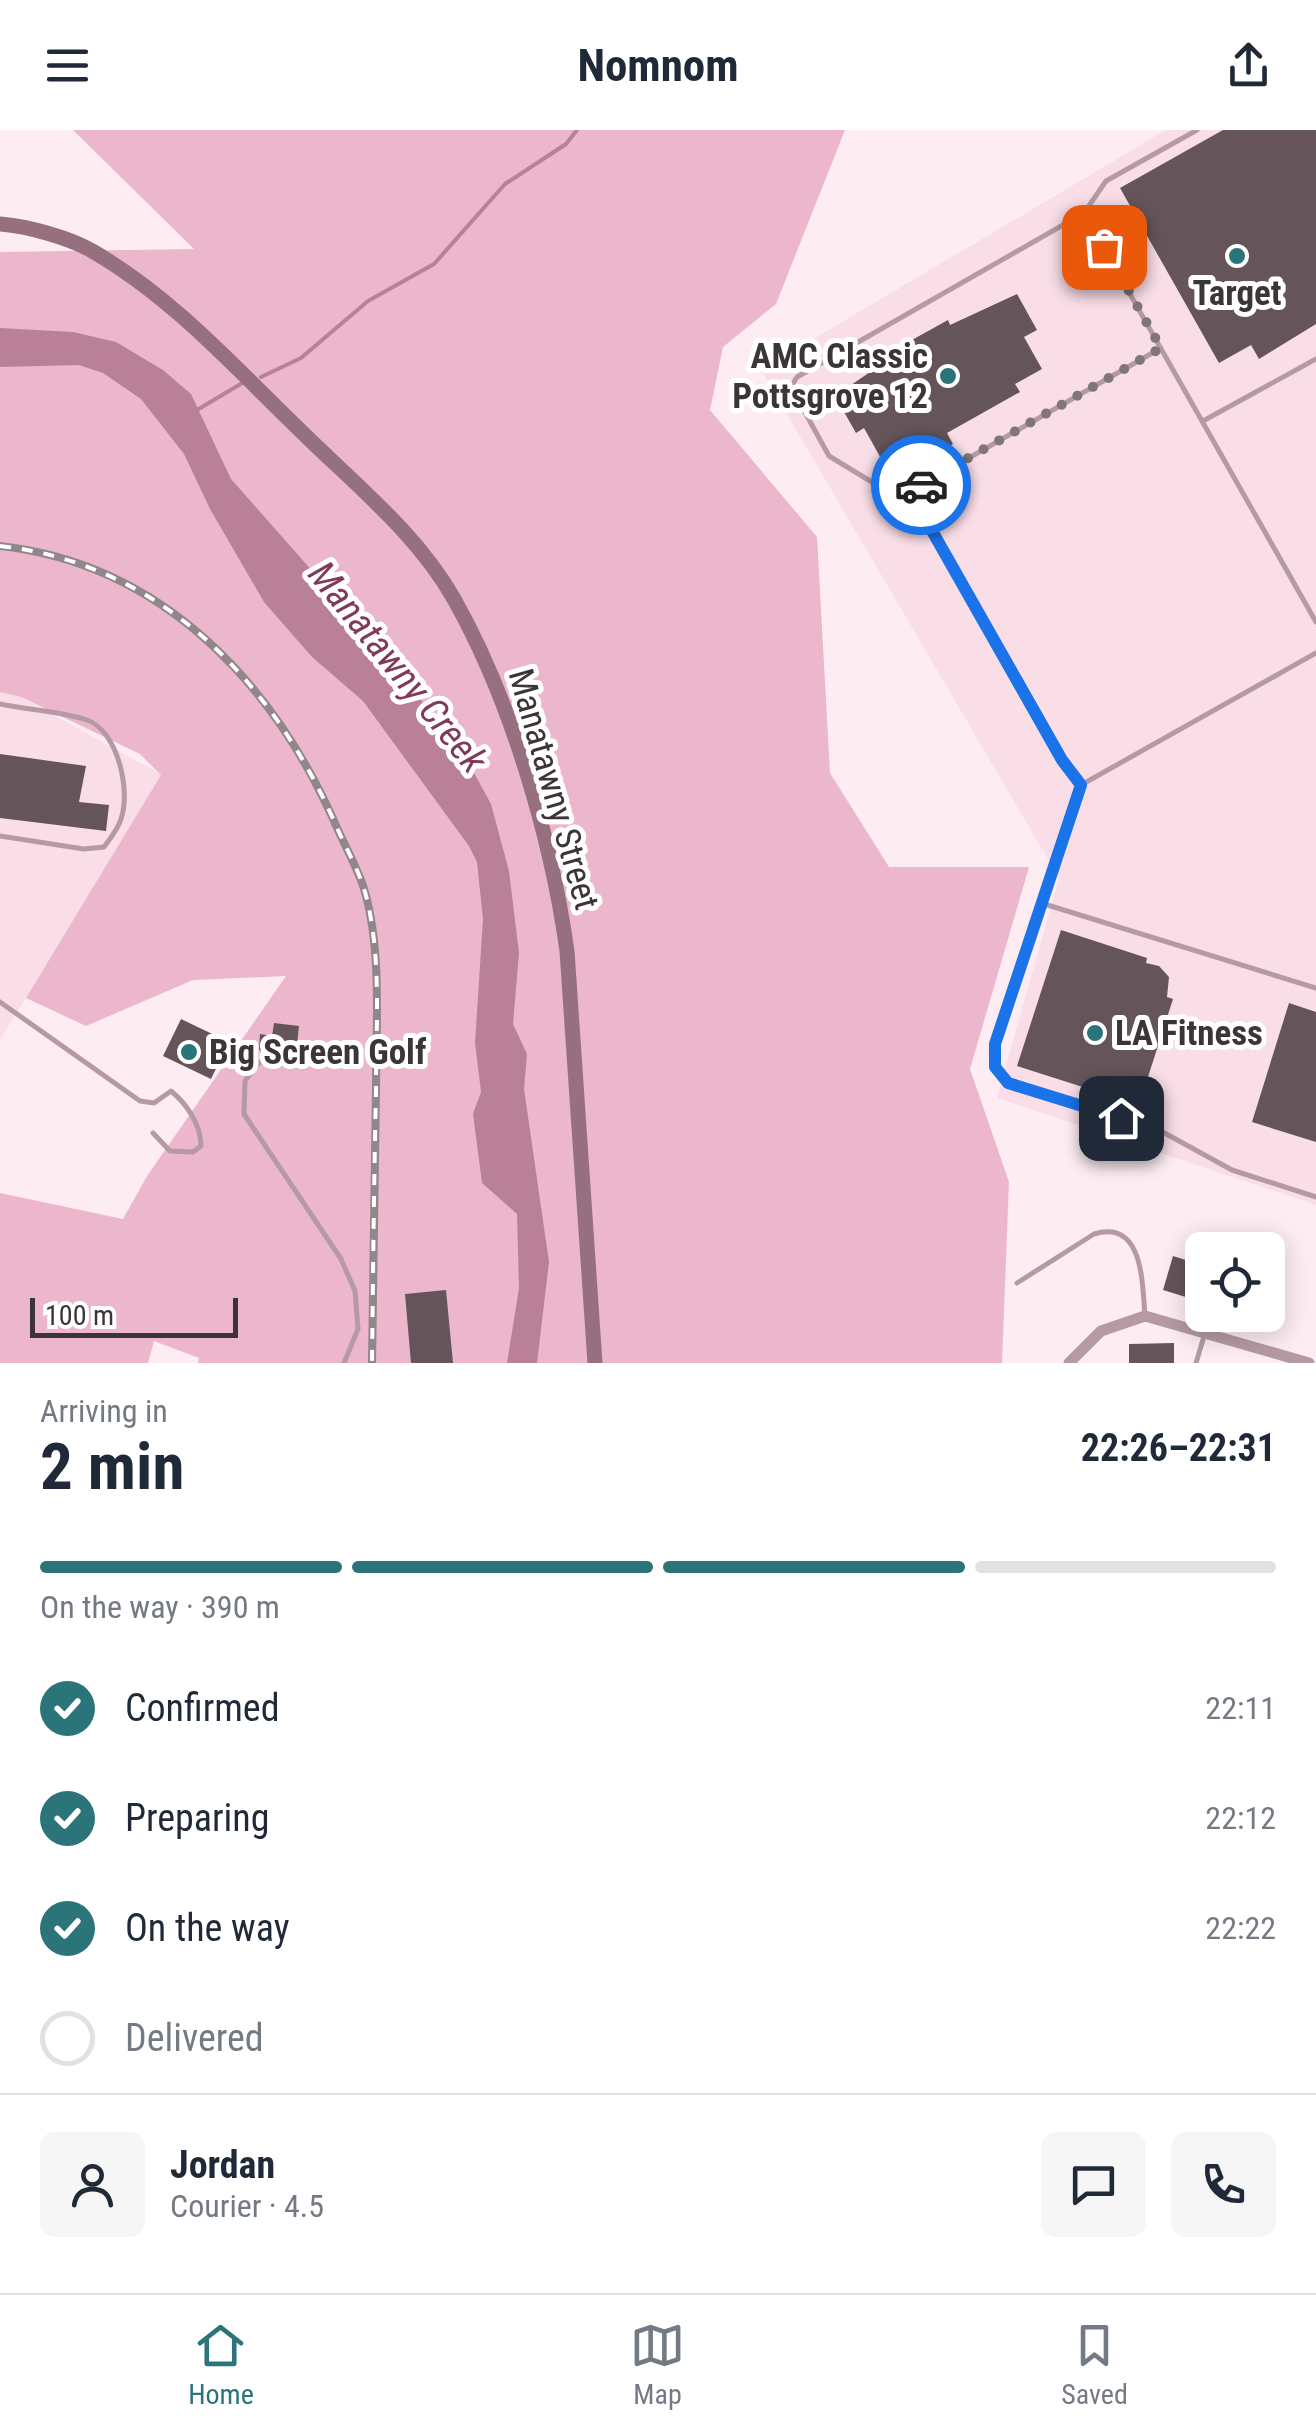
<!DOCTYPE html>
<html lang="en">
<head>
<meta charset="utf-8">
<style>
  body { margin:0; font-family:"Roboto Condensed",sans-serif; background:#f6f6f7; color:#1f2937; height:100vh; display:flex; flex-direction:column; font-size:38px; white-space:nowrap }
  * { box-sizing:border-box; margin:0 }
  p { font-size:32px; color:#747a83 }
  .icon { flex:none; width:55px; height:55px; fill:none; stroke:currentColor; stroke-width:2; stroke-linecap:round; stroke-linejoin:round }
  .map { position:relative; height:1233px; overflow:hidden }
  .details { display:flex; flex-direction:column; background:#fff; flex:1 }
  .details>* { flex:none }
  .tools { position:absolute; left:1185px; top:1102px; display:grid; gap:20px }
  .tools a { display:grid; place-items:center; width:100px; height:100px; border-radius:15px; background:#fff; box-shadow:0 5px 25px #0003; font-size:50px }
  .scale { position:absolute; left:30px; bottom:25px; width:208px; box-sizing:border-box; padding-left:10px; border:5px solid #3c3538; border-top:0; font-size:28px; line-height:35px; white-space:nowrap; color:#3c3538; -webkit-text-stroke:8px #fff; paint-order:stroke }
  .pin { position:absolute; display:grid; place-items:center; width:85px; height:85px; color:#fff; margin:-42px; border-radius:20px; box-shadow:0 5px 15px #0006 }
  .courier { position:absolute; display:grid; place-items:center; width:100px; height:100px; margin:-50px; border:8px solid #1a73e8; border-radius:50%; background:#fff; color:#222; box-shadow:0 2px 12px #0007 }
  .overview em { font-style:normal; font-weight:700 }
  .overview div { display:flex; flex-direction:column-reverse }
  .overview { display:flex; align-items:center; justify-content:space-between; height:170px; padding:0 40px }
  h1 { font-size:65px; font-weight:700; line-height:75px }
  .bar { display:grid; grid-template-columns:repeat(4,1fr); gap:15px 10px; align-content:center; height:120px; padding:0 40px }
  .bar i { height:12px; border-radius:8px; background:#e0e1e3 }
  .bar .selected { background:#2a747a }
  .bar p { grid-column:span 4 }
  .line { display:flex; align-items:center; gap:25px; padding:0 40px; border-top:2px solid #e0e1e3 }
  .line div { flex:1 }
  .round { display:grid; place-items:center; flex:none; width:105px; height:105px; border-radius:15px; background:#f6f6f7 }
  ol { padding:0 40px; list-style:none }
  li { display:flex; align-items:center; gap:30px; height:110px }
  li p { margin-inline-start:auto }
  li .icon { padding:10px; border-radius:50%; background:#2a747a; color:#fff; stroke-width:4 }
  li:last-child { color:#747a83 }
  li i { width:55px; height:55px; border:5px solid #e0e1e3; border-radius:50% }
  header { display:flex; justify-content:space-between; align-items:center; height:130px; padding:0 40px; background:#fff; font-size:45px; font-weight:700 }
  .dock { display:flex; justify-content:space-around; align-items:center; height:140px; border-top:2px solid #e0e1e3; background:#fff; font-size:28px; color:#747a83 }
  .dock a { display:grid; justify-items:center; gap:5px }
  .dock .selected { color:#2a747a }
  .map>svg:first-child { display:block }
  .built { fill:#f9dde7 }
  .green { fill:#ecb6cc }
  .water { fill:#b98098 }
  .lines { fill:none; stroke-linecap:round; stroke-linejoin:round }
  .stream { stroke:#b98098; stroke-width:4 }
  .building { fill:#65555b }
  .lane { stroke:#b59aa5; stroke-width:5 }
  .street { stroke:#b59aa5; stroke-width:11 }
  .secondary { stroke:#977080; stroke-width:15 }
  .rail-casing { stroke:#91868a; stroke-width:8 }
  .rail { stroke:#fff; stroke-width:4; stroke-dasharray:11; stroke-linecap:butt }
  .done { stroke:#807579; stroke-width:10; stroke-dasharray:0 18 }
  .route { stroke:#1a73e8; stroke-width:12 }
  .poi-dot { fill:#2a747a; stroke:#fff; stroke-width:4 }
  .labels { text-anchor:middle; stroke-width:10; stroke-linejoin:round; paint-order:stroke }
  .poi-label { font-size:35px; font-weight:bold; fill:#3c3538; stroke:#fff; text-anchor:start }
  .street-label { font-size:35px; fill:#3c3538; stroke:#fff }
  .water-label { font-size:38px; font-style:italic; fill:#81395b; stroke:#fff }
</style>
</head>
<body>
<header><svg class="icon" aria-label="menu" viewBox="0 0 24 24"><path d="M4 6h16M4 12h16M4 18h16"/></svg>Nomnom<svg class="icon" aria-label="share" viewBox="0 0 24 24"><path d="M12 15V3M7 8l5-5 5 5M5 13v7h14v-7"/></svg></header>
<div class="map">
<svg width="1316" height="1233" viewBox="0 0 1316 1233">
  <rect width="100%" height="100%" fill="#fdedf3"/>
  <path class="built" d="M1166,0H1316V1075L997,968L1059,748L761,240Z
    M0,562L21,567L162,645L0,910Z"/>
  <path class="green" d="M73,0H845L776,174L723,217L710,280L817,407L830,643L889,737H1029L970,939L1009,1052L1002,1233H198L199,1228L154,1211L148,1233H0V1063L123,1089L147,1046L286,846L193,850L86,896L26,868L161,645L140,624L21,567L0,562V122L194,119Z"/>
  <path class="water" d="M0,198L73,202L116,212L163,240L191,264L231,349L398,538L474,643L491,674L509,741L519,823L513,894L527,924L524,959L549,1132L537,1233H507L519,1158L517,1084L482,1053L473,984L481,962L475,913L483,789L477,732L469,716L363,571L312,527L264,472L210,379L184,324L141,269L103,243L79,235L0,237Z"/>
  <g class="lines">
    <path class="stream" d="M261,247L301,228L368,171L434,134L505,54L566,14L577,0
      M197,280L244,252"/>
  </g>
  <path class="building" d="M1223,0H1316V194L1259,229L1251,215L1219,233L1120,58Z
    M1017,164L1037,200L1024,207L1042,239L1015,254L1020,262L947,303L953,314L917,334L908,318L883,332L864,298L856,303L835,266L895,225L892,221L948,190L950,195Z
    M0,624L86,636L79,672L109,675L106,701L0,688Z
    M1061,800L1147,828L1146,833L1159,836L1169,847L1167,867L1173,869L1139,975L1017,936Z
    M1289,873L1316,882V1012L1252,992Z
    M181,889L229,912L211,949L163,926Z
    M274,893L299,896L296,924L259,920L260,904L272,906Z
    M1173,1126L1202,1135V1172L1163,1160Z
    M446,1160L453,1233H411L405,1164Z
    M1174,1213V1233H1129V1214Z"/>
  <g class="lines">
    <path class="lane" d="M1084,83L1106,51L1197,0
      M1203,291L1316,229
      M899,368L1161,218
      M1316,523L1081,655L995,914V937L1008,953L1159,1000L1232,1040L1316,1067
      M0,574C28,580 60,581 87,590C118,601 131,661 121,689C118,699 110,709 104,717L84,719L0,706
      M1081,655L1062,630L927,392L913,377L829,326L791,257L797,247L1084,83L1316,492
      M1041,773L1316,858
      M0,872L140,971L154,973L171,961C187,974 201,995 201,1016L193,1022L170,1021L153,1003
      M306,937L259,932L245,951L244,984L341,1129L355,1161L358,1199L344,1233
      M1017,1153L1094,1104C1144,1089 1142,1154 1145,1185
      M1196,1233L1205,1203"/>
    <path class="street" d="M1069,1233L1101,1201L1145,1186L1309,1233"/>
    <path class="secondary" d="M0,94C27,96 71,108 94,122C175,169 239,242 306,306C357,356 418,405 454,469C511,570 551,707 567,821L595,1233"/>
    <g class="rail-casing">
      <path id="rail" d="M0,416C164,434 276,556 338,700C347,720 359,741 365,762C382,823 376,897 376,959C374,1051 373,1142 372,1233"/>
    </g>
    <use href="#rail" class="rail"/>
  </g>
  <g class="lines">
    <path class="done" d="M921,355L1161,218L1104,117"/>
    <path class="route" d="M921,355L898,368L927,392L1062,630L1081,655L995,914V937L1008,953L1121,988"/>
  </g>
  <g class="poi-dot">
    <circle cx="1237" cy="126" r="10"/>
    <circle cx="948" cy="246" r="10"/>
    <circle cx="1095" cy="903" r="10"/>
    <circle cx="189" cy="922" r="10"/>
  </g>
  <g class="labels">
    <g class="poi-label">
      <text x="1237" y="175" text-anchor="middle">Target</text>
      <text x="928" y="238" text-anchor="end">AMC Classic<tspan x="928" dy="40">Pottsgrove 12</tspan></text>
      <text x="1115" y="915">LA Fitness</text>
      <text x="209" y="934">Big Screen Golf</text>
    </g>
    <g class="street-label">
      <text transform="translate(554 659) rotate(74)" y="12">Manatawny Street</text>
    </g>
    <g class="water-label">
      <text transform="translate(398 537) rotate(51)" y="13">Manatawny Creek</text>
    </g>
  </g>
</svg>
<div class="tools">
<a><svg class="icon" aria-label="locate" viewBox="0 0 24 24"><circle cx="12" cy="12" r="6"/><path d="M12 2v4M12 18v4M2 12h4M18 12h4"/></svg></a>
</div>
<div class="scale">100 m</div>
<div class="pin" style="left:1104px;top:117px;background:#ea580c"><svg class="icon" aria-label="bag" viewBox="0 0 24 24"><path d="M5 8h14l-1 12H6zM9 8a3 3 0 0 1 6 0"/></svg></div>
<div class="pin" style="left:1121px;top:988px;background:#1f2937"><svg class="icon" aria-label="home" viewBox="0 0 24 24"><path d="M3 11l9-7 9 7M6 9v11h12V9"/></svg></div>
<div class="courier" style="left:921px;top:355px"><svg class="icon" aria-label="car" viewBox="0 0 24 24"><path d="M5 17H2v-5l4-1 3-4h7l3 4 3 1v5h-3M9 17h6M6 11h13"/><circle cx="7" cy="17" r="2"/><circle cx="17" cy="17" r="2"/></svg></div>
</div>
<section class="details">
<div class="overview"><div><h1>2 min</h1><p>Arriving in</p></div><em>22:26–22:31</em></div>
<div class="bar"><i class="selected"></i><i class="selected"></i><i class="selected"></i><i></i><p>On the way · 390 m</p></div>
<ol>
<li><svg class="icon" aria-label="check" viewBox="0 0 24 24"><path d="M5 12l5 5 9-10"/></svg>Confirmed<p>22:11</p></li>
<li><svg class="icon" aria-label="check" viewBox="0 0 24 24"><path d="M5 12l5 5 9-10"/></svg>Preparing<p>22:12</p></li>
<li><svg class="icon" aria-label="check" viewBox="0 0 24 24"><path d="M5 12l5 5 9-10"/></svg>On the way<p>22:22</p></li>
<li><i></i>Delivered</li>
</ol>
<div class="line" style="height:180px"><a class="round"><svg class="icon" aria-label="person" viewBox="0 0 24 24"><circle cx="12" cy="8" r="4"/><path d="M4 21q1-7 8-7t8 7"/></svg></a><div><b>Jordan</b><p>Courier · 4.5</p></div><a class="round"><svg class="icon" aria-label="chat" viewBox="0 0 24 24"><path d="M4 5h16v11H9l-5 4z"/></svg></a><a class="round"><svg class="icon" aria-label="phone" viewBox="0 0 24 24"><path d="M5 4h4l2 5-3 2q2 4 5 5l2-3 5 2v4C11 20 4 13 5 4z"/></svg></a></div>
</section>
<nav class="dock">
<a class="selected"><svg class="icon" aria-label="home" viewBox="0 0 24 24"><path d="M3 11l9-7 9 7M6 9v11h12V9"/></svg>Home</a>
<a><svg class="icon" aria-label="map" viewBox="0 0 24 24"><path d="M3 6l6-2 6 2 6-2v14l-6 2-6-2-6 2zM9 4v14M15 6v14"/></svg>Map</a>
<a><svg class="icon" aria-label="saved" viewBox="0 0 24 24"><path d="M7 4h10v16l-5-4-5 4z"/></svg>Saved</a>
</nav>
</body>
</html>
